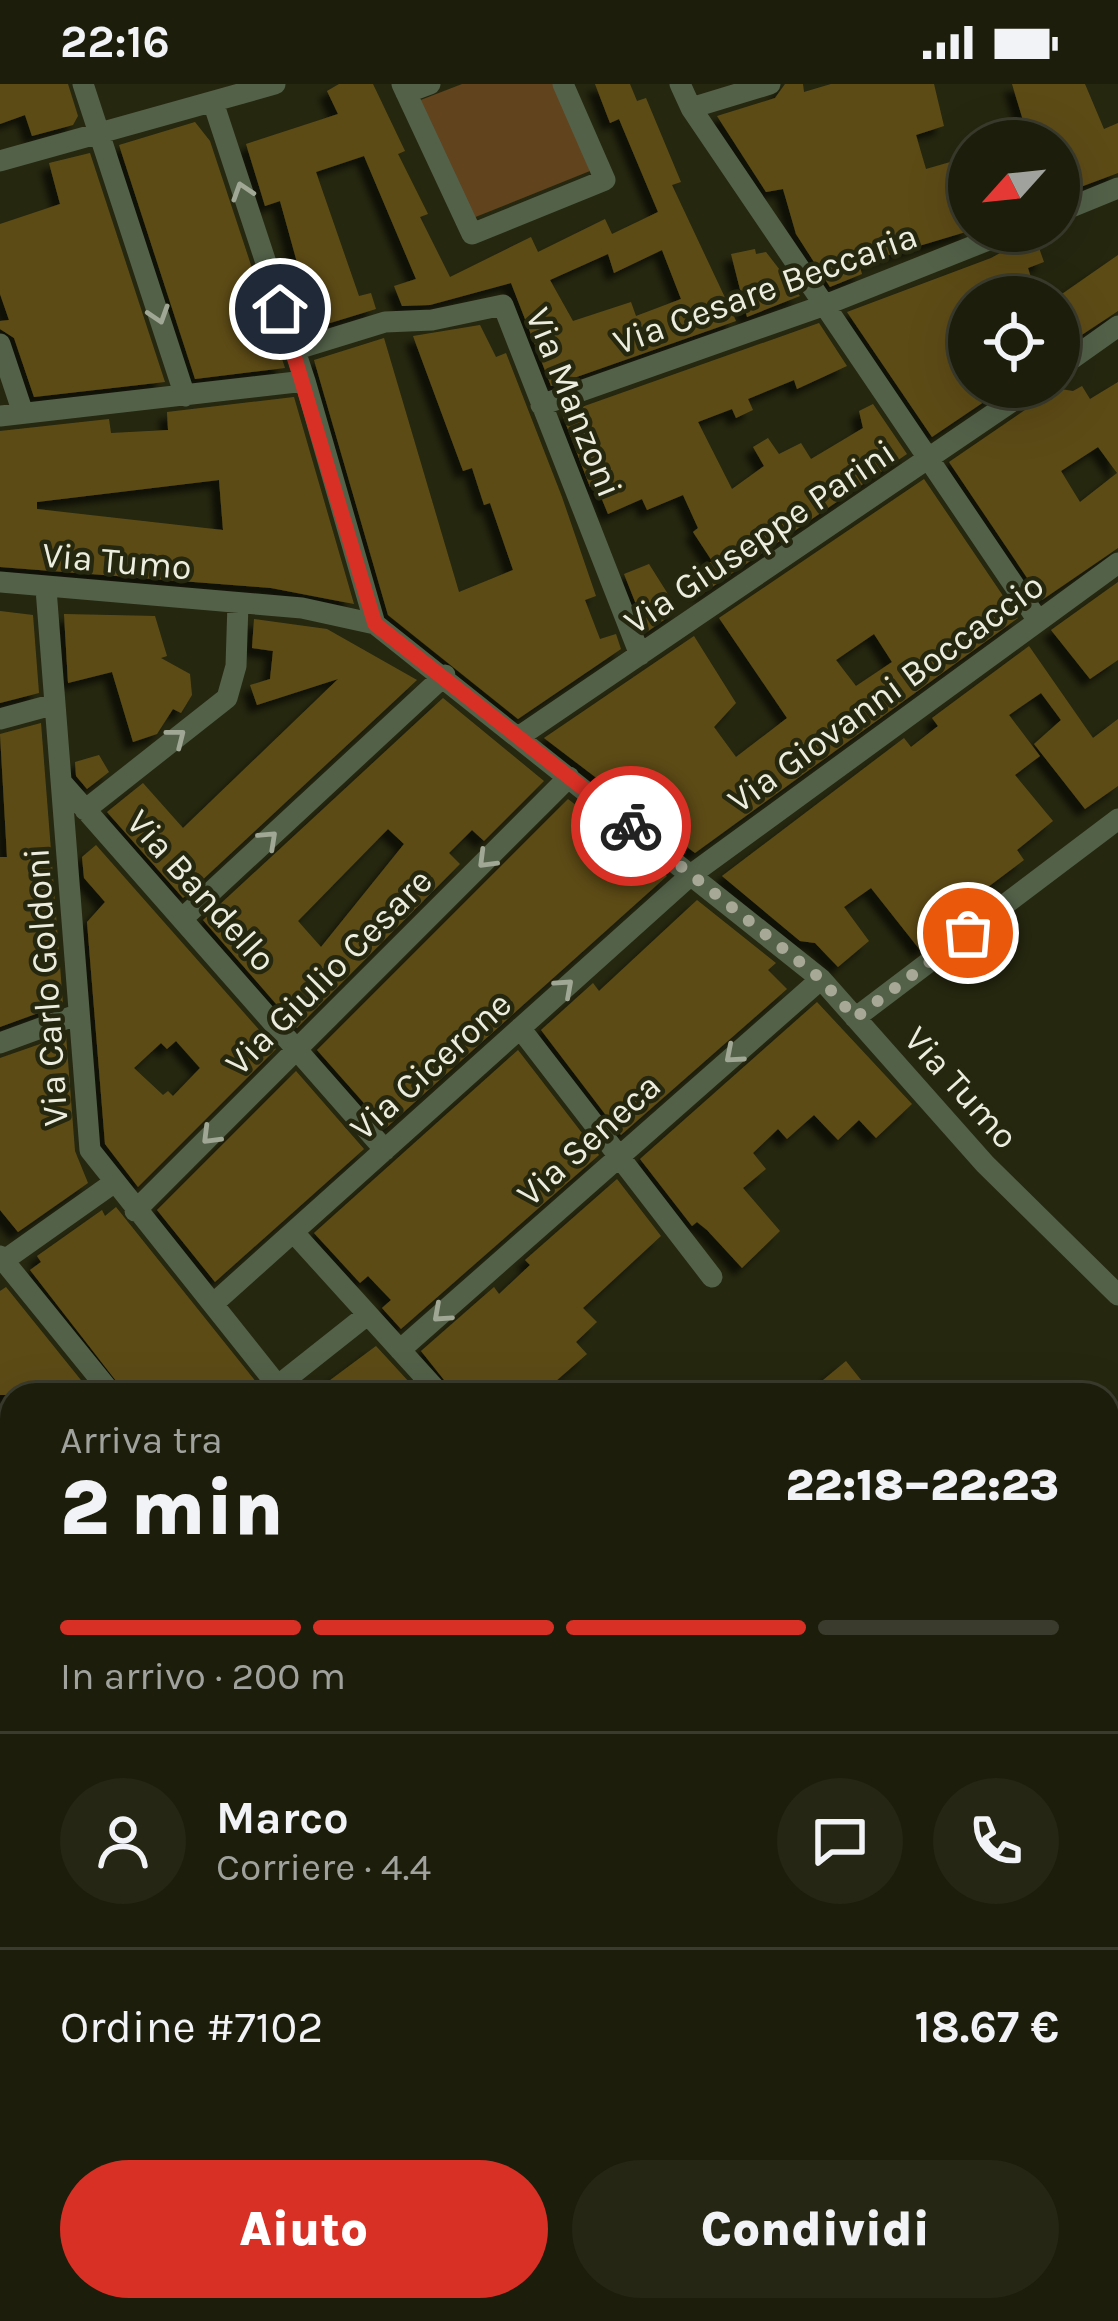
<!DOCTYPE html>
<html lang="it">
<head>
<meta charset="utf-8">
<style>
  body { margin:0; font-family:Karla,sans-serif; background:#252614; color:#f1f3f6; height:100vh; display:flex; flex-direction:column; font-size:45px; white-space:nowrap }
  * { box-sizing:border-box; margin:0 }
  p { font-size:39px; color:#a0a29d }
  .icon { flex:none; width:66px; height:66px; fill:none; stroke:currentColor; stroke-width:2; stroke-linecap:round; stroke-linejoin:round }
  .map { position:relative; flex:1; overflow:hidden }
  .details { position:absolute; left:0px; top:1299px; width:1119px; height:939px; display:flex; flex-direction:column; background:#1c1d0b; border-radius:36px 36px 0 0; box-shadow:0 12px 48px #0002,0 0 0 3px #3a3b2c }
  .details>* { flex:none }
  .needle { width:78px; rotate:243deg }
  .buttons { position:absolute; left:948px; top:36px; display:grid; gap:24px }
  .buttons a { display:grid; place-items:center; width:132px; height:132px; border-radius:50%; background:#1c1d0b; box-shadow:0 12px 48px #0002,0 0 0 3px #3a3b2c; font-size:60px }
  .pin { position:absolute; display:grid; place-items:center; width:102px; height:102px; color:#fff; margin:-51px; border:6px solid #fff; border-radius:50%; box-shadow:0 3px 12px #0007 }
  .courier { position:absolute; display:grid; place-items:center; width:120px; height:120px; margin:-60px; border:9px solid #d93025; border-radius:50%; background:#fff; color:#222; box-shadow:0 3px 15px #0007 }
  .summary em { font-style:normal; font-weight:800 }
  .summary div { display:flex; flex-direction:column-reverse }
  .summary { display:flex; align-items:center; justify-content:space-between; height:204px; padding:0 60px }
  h1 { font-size:78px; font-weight:800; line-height:90px }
  .bar { display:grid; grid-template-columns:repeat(4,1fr); gap:18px 12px; align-content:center; height:144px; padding:0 60px }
  .bar i { height:15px; border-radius:9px; background:#3a3b2c }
  .bar .current { background:#d93025 }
  .bar p { grid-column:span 4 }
  .line { display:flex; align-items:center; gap:30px; padding:0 60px; border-top:3px solid #3a3b2c }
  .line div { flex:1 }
  .round { display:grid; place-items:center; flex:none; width:126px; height:126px; border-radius:63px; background:#252614 }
  .button { display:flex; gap:24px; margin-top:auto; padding:24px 60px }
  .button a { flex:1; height:138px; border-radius:72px; background:#d93025; color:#fff; font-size:48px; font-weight:800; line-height:138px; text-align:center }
  .button a+a { background:#252614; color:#f1f3f6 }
  .status { display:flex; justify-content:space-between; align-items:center; height:84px; padding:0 60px; background:#1c1d0b; direction:ltr }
  .status svg { height:33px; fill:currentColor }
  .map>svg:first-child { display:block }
  .green { fill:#61431e }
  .building { fill:#5d4c17; fill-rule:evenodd; filter:url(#shadow) }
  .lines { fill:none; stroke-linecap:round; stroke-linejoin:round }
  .street { stroke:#536149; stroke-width:21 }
  .secondary { stroke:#6c835d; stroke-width:30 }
  .oneway { stroke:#a0a794 }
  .done { stroke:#a7a896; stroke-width:12; stroke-dasharray:0 21.6 }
  .route { stroke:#d93025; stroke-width:15 }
  .labels { text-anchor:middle; stroke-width:9; stroke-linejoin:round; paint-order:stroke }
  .street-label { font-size:36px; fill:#ecedde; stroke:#26270f }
</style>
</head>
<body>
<div class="status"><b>22:16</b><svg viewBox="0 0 49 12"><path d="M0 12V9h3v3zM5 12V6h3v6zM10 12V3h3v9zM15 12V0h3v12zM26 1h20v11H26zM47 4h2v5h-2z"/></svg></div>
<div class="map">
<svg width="1118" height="2237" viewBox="0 0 1118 2237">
  <defs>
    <filter id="shadow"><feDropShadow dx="-8" dy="8" stdDeviation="3" flood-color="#0009"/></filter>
  </defs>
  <rect width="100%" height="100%" fill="#26270f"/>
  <path class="green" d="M462,0H555L590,87L473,134L418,17Z"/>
  <path class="building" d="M0,0H68L78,32L73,41L32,52L25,31L0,40Z
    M339,0H373L405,67L398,70L428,130L420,133L450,193L531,153L538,168L605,135L612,150L658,128L619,35L610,39L595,0H630L637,17L646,14L681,98L672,101L736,237L551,302L511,199L430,221L402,222L394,202L416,195L364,72L316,88L359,212L371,209L376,225L304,247L284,187L298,182L280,117L265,122L246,60L338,30L327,7ZM662,166L681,215L636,232L631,218L573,237L550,196L608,170L614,189Z
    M785,0H803L804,8L831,0H934L944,42L916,51L926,85L964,74L969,147L859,180L862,190L830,203L796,150L783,105L766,108L717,32L775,14Z
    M1012,0H1085L1104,45L1118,39V89L1059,111V57H1041L1035,40L1025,43Z
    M195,38L210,57L285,284L195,295L119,61Z
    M90,69L165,298L34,313L14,254L0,245V237L9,236L0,210V140L60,120L49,79Z
    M1026,147H1033L1044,178L1028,184L1037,213H969V303H1006L932,353L847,228L991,174L1022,157Z
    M755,165L756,170L766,168L800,212L747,233L731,170Z
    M1118,171V227L1059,266V212Z
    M819,239L847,282L797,305L794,296L748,315L753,326L736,334L732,325L698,338L732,405L764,382L753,363L768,354L779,370L801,359L811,375L863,344L859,327L873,320L907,370L702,510L691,493L712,477L693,448L698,444L683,411L647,426L642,415L608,430L596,401L590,403L562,330Z
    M480,241L496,273L506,269L562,413L596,512L585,516L600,555L616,550L621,565L518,635L388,531L314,276L384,254L459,508L513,486L490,419L484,421L472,384L463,387L413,252Z
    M1118,298V464L1042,516L949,378L1041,315L1048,303L1073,307L1082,302L1090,315ZM1098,363L1117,389L1080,418L1061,387Z
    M294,313L354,520L271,504L0,483V347L109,335L111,349L168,346L167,328ZM219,396L223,446L37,425V418Z
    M924,395L1018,534L695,769L544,654L694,552L736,619L714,643L736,673L787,634L719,534ZM874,550L892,578L856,602L836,576Z
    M649,480L678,526L647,548L624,490Z
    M1118,498V576L1090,595L1051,546Z
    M0,527L33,531L39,609L0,619Z
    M64,530L155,532L167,572L161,574L190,590L192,611L181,629L173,625L157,650L133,658L112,588L68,599Z
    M254,535L327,545L417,596L183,814L107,728L143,699L183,744L338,595L257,621L250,601L270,595L273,567L252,564Z
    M1029,562L1093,654L1118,635V702L1085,725L1034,660L1061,636L1041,609L1009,631L1040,672L1015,691L1053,737L1017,766L1024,776L976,812L973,809L943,828L951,841L920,866L871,804L844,823L869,857L838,883L815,859L800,857L722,792L904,654L911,663L938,642L932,634Z
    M443,614L544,697L484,757L472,746L449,769L460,780L297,944L203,836ZM388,745L404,760L321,863L298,837Z
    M41,639L63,920L0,943V773H7L0,650Z
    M99,671L109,688L87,705L76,692L75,678Z
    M568,715L667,792L386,1044L317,966Z
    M96,761L276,965L138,1103L105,1060L87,838L105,818L84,794L82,773ZM176,957L200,984L173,1012L168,1007L163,1011L134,984L161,959L167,965Z
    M697,816L776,879L768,886L787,905L621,1051L541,946L593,899L599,907Z
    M817,918L912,1020L876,1054L859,1036L838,1056L814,1031L787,1055L778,1045L753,1069L766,1085L743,1104L780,1147L742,1184L707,1146L697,1138L692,1142L640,1075Z
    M66,951L75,1067L88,1099L18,1148L0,1126V974Z
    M518,966L599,1071L401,1245L382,1224L391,1216L368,1192L360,1199L314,1149Z
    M296,987L364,1065L215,1198L157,1126Z
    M617,1095L661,1152L583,1224L597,1238L576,1258L587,1270L540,1311H456L421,1267L494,1203L499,1210L530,1181L525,1176Z
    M116,1123L257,1299L251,1311H127L30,1186L41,1178L37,1172L102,1126L105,1132Z
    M6,1203L93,1311H0V1207Z
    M376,1262L421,1311H310Z
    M846,1277L873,1311H805Z"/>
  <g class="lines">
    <path class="street" d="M83,0L185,312
      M402,0L472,150L605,96L563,0
      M680,0L691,24L1037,535
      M406,9L430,0
      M214,21L305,297L375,540
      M691,24L770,0
      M0,77L275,0
      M1059,128L1118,104
      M0,260L23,329
      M294,266L385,238L432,236L503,221L640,571
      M1059,284L1118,242
      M541,321L825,221L1011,147
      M0,332L305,297
      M0,498L302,524L375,540L821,895L985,1080L1118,1211
      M46,505L90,1066L278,1302
      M0,635L55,620
      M520,652L1033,303
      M63,700L385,1066
      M85,726L227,614L236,582L238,519
      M183,834L445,591
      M855,934L1118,735
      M520,944L712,1193
      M0,959L79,930
      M135,1127L569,693
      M295,1150L441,1311
      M0,1172L112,1310
      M6,1175L112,1100
      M213,1220L692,790L1118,479
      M400,1266L821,895
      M266,1311L367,1231
      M0,1517L12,1508
      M0,1711L12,1723
      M0,1755L12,1742
      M0,2073L12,2058
      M543,2226L556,2237
      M41,2237L51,2226
      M360,2237L373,2226
      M889,2237L898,2226"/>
    <path class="secondary" d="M624,2237L634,2232L651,2237"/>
  </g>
  <defs><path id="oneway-chevron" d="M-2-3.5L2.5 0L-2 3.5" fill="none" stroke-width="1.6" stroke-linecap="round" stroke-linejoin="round" transform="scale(3)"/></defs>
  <g class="oneway">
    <use href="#oneway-chevron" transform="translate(242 107) rotate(-108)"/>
    <use href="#oneway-chevron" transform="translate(159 231) rotate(72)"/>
    <use href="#oneway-chevron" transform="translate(177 653) rotate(-38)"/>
    <use href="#oneway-chevron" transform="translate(269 755) rotate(-43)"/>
    <use href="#oneway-chevron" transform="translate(486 776) rotate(135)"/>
    <use href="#oneway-chevron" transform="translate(565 903) rotate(-42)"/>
    <use href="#oneway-chevron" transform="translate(733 971) rotate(139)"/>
    <use href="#oneway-chevron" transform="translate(210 1052) rotate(135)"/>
    <use href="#oneway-chevron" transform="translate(441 1230) rotate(138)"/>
  </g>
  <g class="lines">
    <path class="done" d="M631,742L821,895L855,934L968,849"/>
    <path class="route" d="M280,225L375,540L631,742"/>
  </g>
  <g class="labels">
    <g class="street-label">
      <text transform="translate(765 204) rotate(-20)" y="13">Via Cesare Beccaria</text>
      <text transform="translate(575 318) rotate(68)" y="13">Via Manzoni</text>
      <text transform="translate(759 452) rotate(-34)" y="13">Via Giuseppe Parini</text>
      <text transform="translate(117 476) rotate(5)" y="13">Via Tumo</text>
      <text transform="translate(885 608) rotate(-36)" y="13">Via Giovanni Boccaccio</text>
      <text transform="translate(202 806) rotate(48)" y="13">Via Bandello</text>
      <text transform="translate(328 887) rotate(-45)" y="13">Via Giulio Cesare</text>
      <text transform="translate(45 903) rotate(-94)" y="13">Via Carlo Goldoni</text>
      <text transform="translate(430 981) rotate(-42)" y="13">Via Cicerone</text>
      <text transform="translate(962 1003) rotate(48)" y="13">Via Tumo</text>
      <text transform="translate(588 1055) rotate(-42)" y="13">Via Seneca</text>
    </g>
  </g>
</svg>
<div class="buttons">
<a><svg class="needle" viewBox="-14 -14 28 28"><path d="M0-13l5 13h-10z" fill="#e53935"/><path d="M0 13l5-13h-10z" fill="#a0a29d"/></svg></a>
<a><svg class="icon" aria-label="locate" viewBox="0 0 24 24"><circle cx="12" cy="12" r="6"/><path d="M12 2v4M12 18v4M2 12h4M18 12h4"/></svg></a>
</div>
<div class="pin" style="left:968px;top:849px;background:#ea580c"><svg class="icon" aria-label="bag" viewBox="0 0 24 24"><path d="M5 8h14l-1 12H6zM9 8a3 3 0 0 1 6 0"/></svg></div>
<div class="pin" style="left:280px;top:225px;background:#1f2937"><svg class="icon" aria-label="home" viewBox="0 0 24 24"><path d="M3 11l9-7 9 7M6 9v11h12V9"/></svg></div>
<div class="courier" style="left:631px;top:742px"><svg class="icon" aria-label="bike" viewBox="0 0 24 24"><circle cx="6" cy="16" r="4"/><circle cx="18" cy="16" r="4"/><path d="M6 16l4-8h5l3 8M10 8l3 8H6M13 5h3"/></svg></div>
<section class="details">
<div class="summary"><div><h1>2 min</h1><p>Arriva tra</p></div><em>22:18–22:23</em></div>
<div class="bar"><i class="current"></i><i class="current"></i><i class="current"></i><i></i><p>In arrivo · 200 m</p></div>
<div class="line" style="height:216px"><a class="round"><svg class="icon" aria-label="person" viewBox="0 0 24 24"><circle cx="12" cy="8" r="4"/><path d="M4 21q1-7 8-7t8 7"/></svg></a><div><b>Marco</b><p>Corriere · 4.4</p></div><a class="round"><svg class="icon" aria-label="chat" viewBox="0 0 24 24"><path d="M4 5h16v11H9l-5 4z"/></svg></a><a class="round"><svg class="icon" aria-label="phone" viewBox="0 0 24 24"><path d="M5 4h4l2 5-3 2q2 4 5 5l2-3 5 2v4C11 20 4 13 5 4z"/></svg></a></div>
<div class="line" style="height:156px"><div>Ordine #7102</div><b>18.67 €</b></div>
<div class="button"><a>Aiuto</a><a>Condividi</a></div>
</section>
</div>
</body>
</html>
